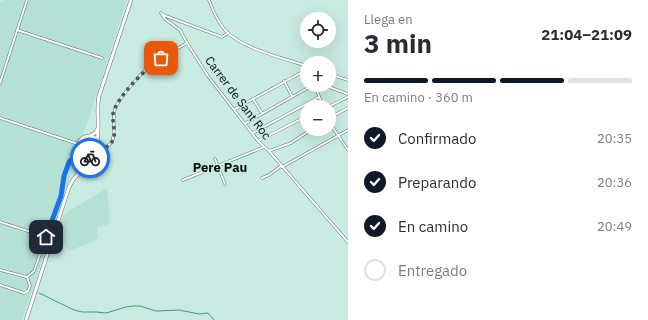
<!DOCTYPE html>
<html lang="es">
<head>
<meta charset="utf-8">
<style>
  body { margin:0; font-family:"IBM Plex Sans",sans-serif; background:#f7f7f7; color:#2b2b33; height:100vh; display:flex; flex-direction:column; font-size:15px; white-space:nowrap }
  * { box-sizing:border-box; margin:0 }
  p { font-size:13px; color:#7c7c81 }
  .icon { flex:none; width:22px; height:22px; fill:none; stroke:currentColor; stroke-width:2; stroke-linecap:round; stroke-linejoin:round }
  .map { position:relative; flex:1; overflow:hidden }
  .details { display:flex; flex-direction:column; background:#fff; width:300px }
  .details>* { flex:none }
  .tools { position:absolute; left:300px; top:12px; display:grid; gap:8px }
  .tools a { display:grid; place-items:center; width:36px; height:36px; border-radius:50%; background:#fff; box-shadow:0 4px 16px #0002; font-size:20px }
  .pin { position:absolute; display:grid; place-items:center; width:34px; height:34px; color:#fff; margin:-17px; border-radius:8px; box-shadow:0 2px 6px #0006 }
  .courier { position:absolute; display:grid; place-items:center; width:40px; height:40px; margin:-20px; border:3px solid #1a73e8; border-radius:50%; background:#fff; color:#222; box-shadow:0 1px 5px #0007 }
  .headline em { font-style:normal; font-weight:800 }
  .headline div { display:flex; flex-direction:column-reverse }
  .headline { display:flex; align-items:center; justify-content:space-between; height:68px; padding:0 16px }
  h1 { font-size:26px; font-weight:800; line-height:30px }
  .bar { display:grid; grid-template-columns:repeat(4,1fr); gap:6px 4px; align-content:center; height:48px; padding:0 16px }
  .bar i { height:5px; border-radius:3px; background:#e1e1e2 }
  .bar .current { background:#111827 }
  .bar p { grid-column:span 4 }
  ol { padding:0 16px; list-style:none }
  li { display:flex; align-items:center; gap:12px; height:44px }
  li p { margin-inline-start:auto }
  li .icon { padding:4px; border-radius:50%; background:#111827; color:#fff; stroke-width:4 }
  li:last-child { color:#7c7c81 }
  li i { width:22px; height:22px; border:2px solid #e1e1e2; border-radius:50% }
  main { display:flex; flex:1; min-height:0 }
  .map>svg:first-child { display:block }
  .built { fill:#b5e0d4 }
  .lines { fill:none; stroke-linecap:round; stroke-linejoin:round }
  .stream { stroke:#399a86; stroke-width:1 }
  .minor-casing { stroke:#56746c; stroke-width:3 }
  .major-casing { stroke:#56746c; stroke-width:4 }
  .minor { stroke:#fff; stroke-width:2 }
  .major { stroke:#fff; stroke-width:3 }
  .done { stroke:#495c57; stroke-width:4; stroke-dasharray:0 7.2 }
  .route { stroke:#1a73e8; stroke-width:5 }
  .labels { text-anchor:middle; stroke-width:3; stroke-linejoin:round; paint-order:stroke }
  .street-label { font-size:12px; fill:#040f0c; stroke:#c8eae1 }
  .neighbourhood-label { font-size:13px; font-weight:bold; fill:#040f0c; stroke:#c8eae1 }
</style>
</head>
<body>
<main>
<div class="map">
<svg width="348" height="320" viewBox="0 0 348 320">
  <rect width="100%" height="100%" fill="#c8eae1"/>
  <path class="built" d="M4,0H127L67,186L22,320H0V2H3Z
    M107,188L110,224L97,227L98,237L96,240L69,251L58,231L64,214Z"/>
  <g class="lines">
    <path class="stream" d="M39,293L74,310L82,312H96L106,313L126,307L133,306H140L156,311L179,310L199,314L208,313L214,320"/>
    <g class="minor-casing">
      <path id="minor" d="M209,0C213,11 217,21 225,30C242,49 283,58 307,66
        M161,13L165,19L180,30L187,43L208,76L258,141L269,151L348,242
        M162,14L166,16L222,37L228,33
        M17,30L102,58
        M308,63H311
        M329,74L348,80
        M284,81L292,96
        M0,83L27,0
        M315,85L323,107
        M329,87L348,94
        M253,99L262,113
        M328,107L348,97
        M235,109L306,70
        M0,118L78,144
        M329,118L348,108
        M329,122L348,150
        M246,123L313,85
        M253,133L319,97
        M258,141L307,116
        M99,149C123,146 109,121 116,106C122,95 142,72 152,64C163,56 175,50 187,43
        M269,151L291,143L312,129
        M215,159L225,184
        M282,167L348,130
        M262,178L269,175L281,166
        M183,180L264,147
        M0,222L46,237
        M0,270L27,277
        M27,277L34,271L61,196L64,176L69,162L76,155L81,154
        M0,285L24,293L28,291L30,286L27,277"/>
    </g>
    <g class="major-casing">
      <path id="major" d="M90,136L95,133L98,128
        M78 147a11 11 0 1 1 22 0a11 11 0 1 1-22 0Z
        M97,141C100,125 96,111 99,96L131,0
        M83,168L85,161L84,156
        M26,320L69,187L73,180L92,157"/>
    </g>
    <use href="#minor" class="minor"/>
    <use href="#major" class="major"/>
  </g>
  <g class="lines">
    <path class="done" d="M90,158L96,155L99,149C104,148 109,147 112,142C117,134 112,123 113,114C116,98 147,67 161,58"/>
    <path class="route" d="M46,237L61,196L64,176L69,162L76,155L80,154L84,156L90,158"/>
  </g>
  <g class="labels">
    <g class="street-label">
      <text transform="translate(238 98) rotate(53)" y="4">Carrer de Sant Roc</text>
    </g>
    <g class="neighbourhood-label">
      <text x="220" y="172">Pere Pau</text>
    </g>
  </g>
</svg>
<div class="tools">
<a><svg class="icon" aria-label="locate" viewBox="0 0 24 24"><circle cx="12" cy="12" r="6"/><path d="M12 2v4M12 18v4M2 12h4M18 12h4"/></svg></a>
<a>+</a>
<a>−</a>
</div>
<div class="pin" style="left:161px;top:58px;background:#ea580c"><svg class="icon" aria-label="bag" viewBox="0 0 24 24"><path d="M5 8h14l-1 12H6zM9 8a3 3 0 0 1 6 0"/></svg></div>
<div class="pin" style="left:46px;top:237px;background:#1f2937"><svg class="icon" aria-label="home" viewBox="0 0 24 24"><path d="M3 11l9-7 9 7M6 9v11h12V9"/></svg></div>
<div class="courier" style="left:90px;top:158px"><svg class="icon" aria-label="bike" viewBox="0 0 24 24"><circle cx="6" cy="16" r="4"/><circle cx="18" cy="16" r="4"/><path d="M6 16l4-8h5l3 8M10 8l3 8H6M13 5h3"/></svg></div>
</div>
<section class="details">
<div class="headline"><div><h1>3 min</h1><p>Llega en</p></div><em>21:04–21:09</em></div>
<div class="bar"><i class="current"></i><i class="current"></i><i class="current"></i><i></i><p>En camino · 360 m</p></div>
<ol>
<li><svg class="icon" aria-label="check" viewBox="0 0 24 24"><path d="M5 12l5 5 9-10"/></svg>Confirmado<p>20:35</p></li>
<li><svg class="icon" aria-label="check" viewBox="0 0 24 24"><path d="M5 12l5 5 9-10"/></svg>Preparando<p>20:36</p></li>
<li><svg class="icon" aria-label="check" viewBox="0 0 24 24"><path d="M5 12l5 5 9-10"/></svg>En camino<p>20:49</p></li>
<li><i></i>Entregado</li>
</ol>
</section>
</main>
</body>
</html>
